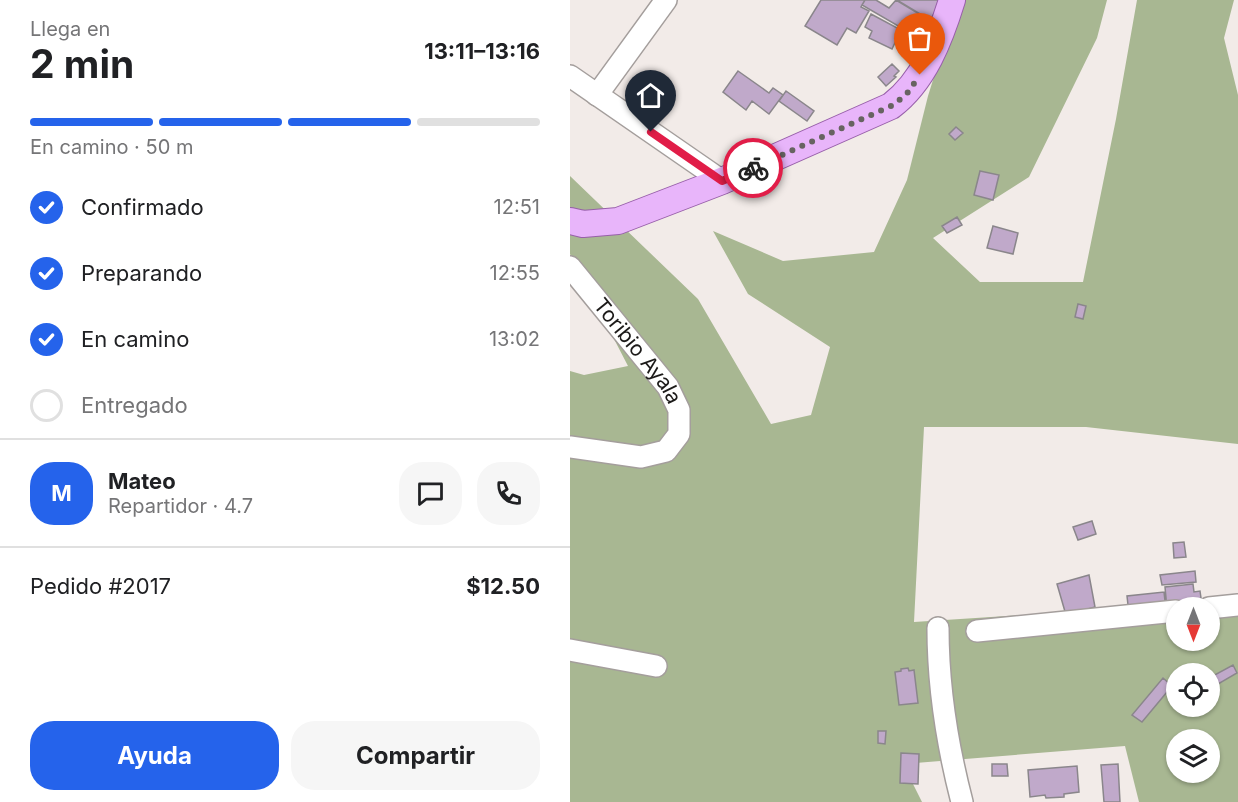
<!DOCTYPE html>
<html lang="es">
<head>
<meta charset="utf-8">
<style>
  body { margin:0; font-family:Inter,sans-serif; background:#f6f6f6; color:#202124; height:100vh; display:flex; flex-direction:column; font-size:22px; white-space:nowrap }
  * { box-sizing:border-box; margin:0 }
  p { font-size:20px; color:#757577 }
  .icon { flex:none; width:33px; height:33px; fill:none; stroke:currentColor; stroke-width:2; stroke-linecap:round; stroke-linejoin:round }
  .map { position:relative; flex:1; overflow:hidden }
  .side { display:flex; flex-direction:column; background:#fff; width:570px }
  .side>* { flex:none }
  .needle { width:39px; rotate:180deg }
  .buttons { position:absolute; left:596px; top:597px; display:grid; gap:12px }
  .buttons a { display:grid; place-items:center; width:54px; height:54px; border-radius:50%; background:#fff; box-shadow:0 2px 4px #0004; font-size:30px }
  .pin { position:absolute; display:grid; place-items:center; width:51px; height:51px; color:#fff; margin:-62px -26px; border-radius:50% 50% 50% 0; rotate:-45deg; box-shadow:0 0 6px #0007 }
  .pin .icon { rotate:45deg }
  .courier { position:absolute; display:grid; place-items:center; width:60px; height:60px; margin:-30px; border:4px solid #e11d48; border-radius:50%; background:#fff; color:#222; box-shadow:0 2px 8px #0007 }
  .summary em { font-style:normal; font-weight:700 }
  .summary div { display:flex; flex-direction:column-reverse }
  .summary { display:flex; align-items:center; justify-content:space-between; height:102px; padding:0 30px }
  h1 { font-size:39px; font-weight:700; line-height:45px }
  .bar { display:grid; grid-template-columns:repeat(4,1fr); gap:9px 6px; align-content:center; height:72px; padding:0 30px }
  .bar i { height:8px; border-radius:4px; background:#e0e0e0 }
  .bar .current { background:#2563eb }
  .bar p { grid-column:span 4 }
  .line { display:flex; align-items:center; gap:15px; padding:0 30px; border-top:2px solid #e0e0e0 }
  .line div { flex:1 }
  .round { display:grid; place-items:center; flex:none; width:63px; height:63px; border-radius:24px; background:#f6f6f6 }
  ol { padding:0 30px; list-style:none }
  li { display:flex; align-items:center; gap:18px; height:66px }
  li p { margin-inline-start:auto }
  li .icon { padding:6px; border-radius:50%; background:#2563eb; color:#fff; stroke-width:4 }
  li:last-child { color:#757577 }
  li i { width:33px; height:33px; border:3px solid #e0e0e0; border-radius:50% }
  .button { display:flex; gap:12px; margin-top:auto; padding:12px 30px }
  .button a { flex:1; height:69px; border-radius:24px; background:#2563eb; color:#fff; font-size:24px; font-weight:700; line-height:69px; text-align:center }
  .button a+a { background:#f6f6f6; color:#202124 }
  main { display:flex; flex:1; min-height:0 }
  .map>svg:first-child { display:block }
  .forest { fill:#a8b792; fill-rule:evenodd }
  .building { fill:#c0a9ca; stroke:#8a868b; stroke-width:1.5 }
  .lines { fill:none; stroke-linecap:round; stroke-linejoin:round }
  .minor-casing { stroke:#a49e9c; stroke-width:24 }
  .major-casing { stroke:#975fa9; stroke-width:28 }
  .minor { stroke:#fff; stroke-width:21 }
  .major { stroke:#e8b5fa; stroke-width:26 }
  .done { stroke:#676361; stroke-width:6; stroke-dasharray:0 10.8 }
  .route { stroke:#e11d48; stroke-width:8 }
  .labels { text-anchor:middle; stroke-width:4.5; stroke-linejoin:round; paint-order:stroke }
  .street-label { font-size:21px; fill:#1c1a19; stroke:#fef9f7 }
</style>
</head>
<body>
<main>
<section class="side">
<div class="summary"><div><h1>2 min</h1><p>Llega en</p></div><em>13:11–13:16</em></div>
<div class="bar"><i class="current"></i><i class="current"></i><i class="current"></i><i></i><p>En camino · 50 m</p></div>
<ol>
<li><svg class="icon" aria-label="check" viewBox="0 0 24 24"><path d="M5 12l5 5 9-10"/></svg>Confirmado<p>12:51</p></li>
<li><svg class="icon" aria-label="check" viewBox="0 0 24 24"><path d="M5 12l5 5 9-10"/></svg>Preparando<p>12:55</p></li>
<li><svg class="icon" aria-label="check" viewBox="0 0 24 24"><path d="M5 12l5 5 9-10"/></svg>En camino<p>13:02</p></li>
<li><i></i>Entregado</li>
</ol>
<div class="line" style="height:108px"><b class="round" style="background:#2563eb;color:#fff">M</b><div><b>Mateo</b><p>Repartidor · 4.7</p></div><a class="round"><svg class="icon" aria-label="chat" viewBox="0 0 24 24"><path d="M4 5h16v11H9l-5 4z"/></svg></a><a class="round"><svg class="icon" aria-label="phone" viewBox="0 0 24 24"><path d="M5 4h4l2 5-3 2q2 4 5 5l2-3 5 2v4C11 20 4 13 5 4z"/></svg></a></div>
<div class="line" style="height:78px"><div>Pedido #2017</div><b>$12.50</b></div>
<div class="button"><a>Ayuda</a><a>Compartir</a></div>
</section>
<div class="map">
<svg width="668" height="802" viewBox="0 0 668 802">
  <rect width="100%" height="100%" fill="#f2ebe8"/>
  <path class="forest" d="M388,0H537L527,38L459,177L363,238L410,282H513L546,119L567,0H664L654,38L668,95V444L516,427H354L344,622L498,612L668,598V802H569L555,746L333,764L352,802H0V371L14,375L58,366L0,254V176L128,299L201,424L241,415L260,347L178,294L143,231L213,261L304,252L337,180L358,96ZM606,608H639V640H606ZM606,674H639V706H606ZM606,740H639V772H606Z"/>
  <path class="building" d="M251,0H295L291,7L299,11L286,33L277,28L267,45L235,26Z
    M295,0H306L319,8L326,0L361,21L355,30L348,26L342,34L292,5Z
    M327,0H368L371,3L360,20Z
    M301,14L331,30L322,49L299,38L302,31L295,27Z
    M322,64L329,71L324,76L326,77L316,86L308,77Z
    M168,71L199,93L203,88L213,95L199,114L182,101L176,110L153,92Z
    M216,91L244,111L237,121L209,101Z
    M386,127L393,133L385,140L379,134Z
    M410,171L429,175L423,200L404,195Z
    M387,217L392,225L377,233L372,226Z
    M423,226L448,233L443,254L417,248Z
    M508,304L516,306L513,319L505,317Z
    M522,521L526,534L508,540L503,527Z
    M614,542L616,557L604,558L603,543Z
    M625,571L626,582L592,585L590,575Z
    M519,575L525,607L496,615L487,584Z
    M623,584L624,592L630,591L632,605L597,609L595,587Z
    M594,592L596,610L559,614L557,596Z
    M663,665L667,673L643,687L639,678Z
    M338,668L339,671L344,670L348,703L329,705L325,672L331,671V669Z
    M593,678L602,686L572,722L562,715Z
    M308,731H316L315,744L308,743Z
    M331,753L349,754L348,784L330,783Z
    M422,764H437L438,776H422Z
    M548,764L550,802H534L531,765Z
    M507,766L509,792L494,794V797L476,798L475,795L460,797L458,770Z"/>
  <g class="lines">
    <g class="minor-casing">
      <g id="minor">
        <path d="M0,76L152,181"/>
        <path d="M27,95L96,0"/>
        <path id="s1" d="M0,267L98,387L109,410V434L96,451L71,457L0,447"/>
        <path d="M639,608L668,605"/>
        <path d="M368,628C368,687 377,744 392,802"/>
        <path d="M407,631L606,611"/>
        <path d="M0,650L86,666"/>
      </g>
    </g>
    <g class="major-casing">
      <path id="major" d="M0,221L13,224L48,221L152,181L321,106C354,81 370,39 382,0"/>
    </g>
    <use href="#minor" class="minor"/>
    <use href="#major" class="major"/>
  </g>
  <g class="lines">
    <path class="done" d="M183,168L321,106L336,95L350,75"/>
    <path class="route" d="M81,132L152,181L183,168"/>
  </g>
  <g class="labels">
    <g class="street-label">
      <text dy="7" stroke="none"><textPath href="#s1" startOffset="108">Toribio Ayala</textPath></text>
    </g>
  </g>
</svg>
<div class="buttons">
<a><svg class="needle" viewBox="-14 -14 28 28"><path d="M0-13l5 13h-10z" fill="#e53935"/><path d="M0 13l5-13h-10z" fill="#757577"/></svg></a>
<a><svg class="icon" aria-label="locate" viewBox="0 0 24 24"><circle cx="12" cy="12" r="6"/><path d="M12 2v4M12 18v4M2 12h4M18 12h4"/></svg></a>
<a><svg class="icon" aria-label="layers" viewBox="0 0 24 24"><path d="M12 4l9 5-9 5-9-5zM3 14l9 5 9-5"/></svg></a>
</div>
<div class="pin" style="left:350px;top:75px;background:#ea580c"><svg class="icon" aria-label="bag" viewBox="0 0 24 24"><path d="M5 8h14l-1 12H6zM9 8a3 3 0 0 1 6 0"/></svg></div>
<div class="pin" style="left:81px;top:132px;background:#1f2937"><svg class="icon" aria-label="home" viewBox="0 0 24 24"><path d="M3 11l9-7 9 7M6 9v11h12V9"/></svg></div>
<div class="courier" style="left:183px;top:168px"><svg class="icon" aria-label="bike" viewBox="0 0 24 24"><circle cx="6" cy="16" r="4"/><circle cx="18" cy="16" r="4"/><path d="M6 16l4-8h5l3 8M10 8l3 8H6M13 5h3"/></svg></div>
</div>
</main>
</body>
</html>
